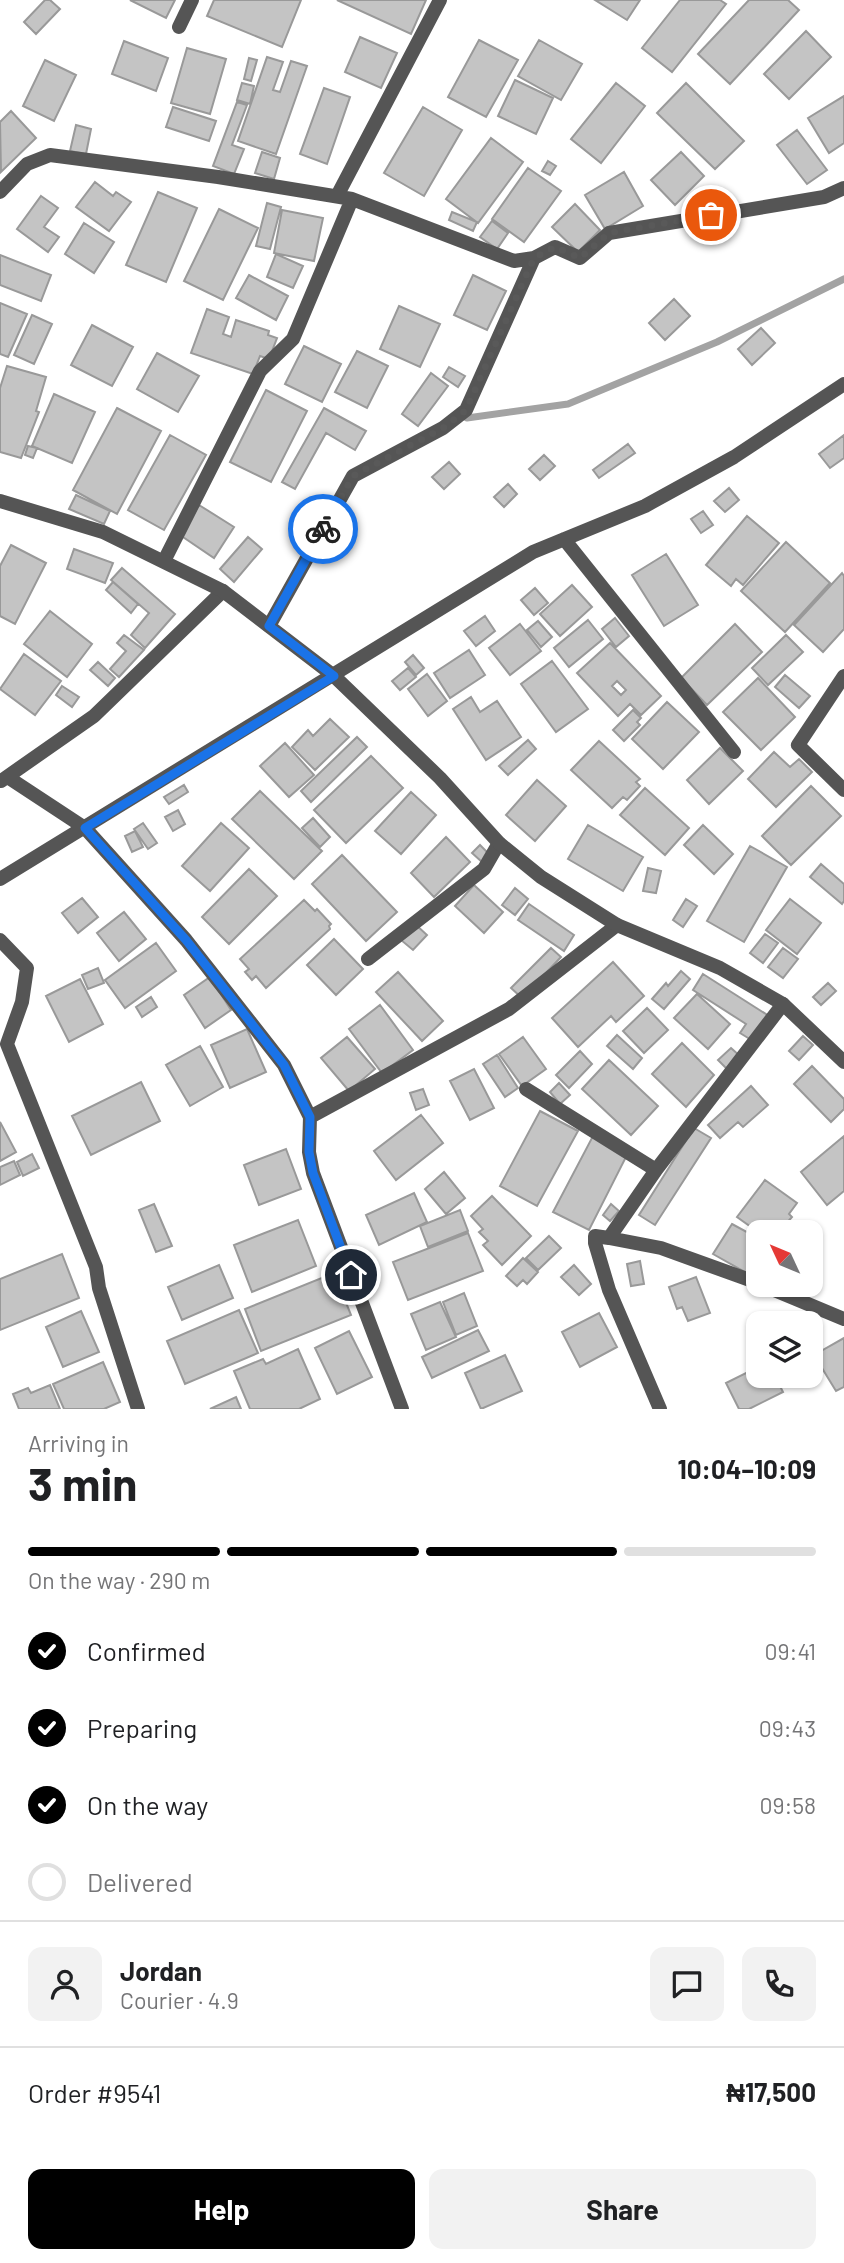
<!DOCTYPE html>
<html lang="en">
<head>
<meta charset="utf-8">
<style>
  body { margin:0; font-family:Barlow,sans-serif; background:#f2f2f2; color:#202124; height:100vh; display:flex; flex-direction:column; font-size:26px; white-space:nowrap }
  * { box-sizing:border-box; margin:0 }
  p { font-size:23px; color:#757577 }
  .icon { flex:none; width:38px; height:38px; fill:none; stroke:currentColor; stroke-width:2; stroke-linecap:round; stroke-linejoin:round }
  .map { position:relative; height:1409px; overflow:hidden }
  .panel { display:flex; flex-direction:column; background:#fff; flex:1 }
  .panel>* { flex:none }
  .needle { width:46px; rotate:314deg }
  .tools { position:absolute; left:746px; top:1220px; display:grid; gap:14px }
  .tools a { display:grid; place-items:center; width:77px; height:77px; border-radius:14px; background:#fff; box-shadow:0 2px 5px #0004; font-size:35px }
  .pin { position:absolute; display:grid; place-items:center; width:60px; height:60px; color:#fff; margin:-30px; border:4px solid #fff; border-radius:50%; box-shadow:0 2px 7px #0007 }
  .courier { position:absolute; display:grid; place-items:center; width:70px; height:70px; margin:-35px; border:5px solid #1a73e8; border-radius:50%; background:#fff; color:#222; box-shadow:0 2px 9px #0007 }
  .headline em { font-style:normal; font-weight:700 }
  .headline div { display:flex; flex-direction:column-reverse }
  .headline { display:flex; align-items:center; justify-content:space-between; height:119px; padding:0 28px }
  h1 { font-size:46px; font-weight:700; line-height:52px }
  .bar { display:grid; grid-template-columns:repeat(4,1fr); gap:10px 7px; align-content:center; height:84px; padding:0 28px }
  .bar i { height:9px; border-radius:5px; background:#e0e0e0 }
  .bar .on { background:#000 }
  .bar p { grid-column:span 4 }
  .line { display:flex; align-items:center; gap:18px; padding:0 28px; border-top:2px solid #e0e0e0 }
  .line div { flex:1 }
  .round { display:grid; place-items:center; flex:none; width:74px; height:74px; border-radius:14px; background:#f2f2f2 }
  ol { padding:0 28px; list-style:none }
  li { display:flex; align-items:center; gap:21px; height:77px }
  li p { margin-inline-start:auto }
  li .icon { padding:7px; border-radius:50%; background:#000; color:#fff; stroke-width:4 }
  li:last-child { color:#757577 }
  li i { width:38px; height:38px; border:4px solid #e0e0e0; border-radius:50% }
  .action { display:flex; gap:14px; margin-top:auto; padding:14px 28px }
  .action a { flex:1; height:80px; border-radius:14px; background:#000; color:#fff; font-size:28px; font-weight:700; line-height:80px; text-align:center }
  .action a+a { background:#f2f2f2; color:#202124 }
  .map>svg:first-child { display:block }
  .lines { fill:none; stroke-linecap:round; stroke-linejoin:round }
  .stream { stroke:#a3a3a3; stroke-width:7 }
  .building { fill:#c4c4c4; stroke:#999; stroke-width:2; fill-rule:evenodd }
  .minor { stroke:#555; stroke-width:14 }
  .tertiary { stroke:#555; stroke-width:14 }
  .done { stroke:#595959; stroke-width:7; stroke-dasharray:0 12.6 }
  .route { stroke:#1a73e8; stroke-width:9 }
</style>
</head>
<body>
<div class="map">
<svg width="844" height="1409" viewBox="0 0 844 1409">
  <rect width="100%" height="100%" fill="#fff"/>
  <g class="lines">
    <path class="stream" d="M467,418L568,404L717,342L844,279"/>
  </g>
  <path class="building" d="M45,0H50L60,9L36,34L24,22Z
    M130,0H175L166,18Z
    M214,0H301L282,47L207,16Z
    M337,0H426L411,34Z
    M595,0H640L627,20Z
    M680,0H720L726,4L672,72L642,48Z
    M749,0H788L799,10L730,84L698,54Z
    M806,31L831,57L789,99L764,74Z
    M360,37L397,53L381,88L345,72Z
    M479,40L518,60L486,117L448,97Z
    M539,40L582,64L561,100L518,76Z
    M124,41L168,58L156,91L112,74Z
    M187,48L226,59L210,114L171,103Z
    M267,57L283,62L273,90L280,92L291,61L307,66L276,154L238,141Z
    M249,58L257,60L251,81L244,79Z
    M45,60L76,75L54,121L23,106Z
    M515,80L553,98L536,134L498,116Z
    M242,83L254,86L250,104L237,100Z
    M616,83L645,106L601,163L571,139Z
    M686,83L744,141L715,169L657,113Z
    M324,88L350,97L327,164L300,154Z
    M844,96V143L829,153L808,118Z
    M237,102L247,105L232,145L244,149L234,174L213,166Z
    M173,107L216,121L209,141L166,127Z
    M423,107L462,130L424,196L384,173Z
    M11,111L36,138L1,172L0,122Z
    M76,125L91,129L86,154L70,151Z
    M797,130L827,170L807,184L777,145Z
    M491,138L523,162L478,223L446,199Z
    M262,152L280,158L274,179L255,173Z
    M681,152L704,176L675,205L651,180Z
    M548,161L556,166L550,175L542,171Z
    M528,168L561,191L524,242L492,219Z
    M624,172L643,206L605,229L585,195Z
    M95,182L113,196L116,192L131,202L109,231L76,207Z
    M158,192L197,208L166,282L126,265Z
    M41,196L58,208L44,227L59,237L48,252L17,229Z
    M267,203L281,207L270,249L256,246Z
    M575,204L600,230L578,252L552,227Z
    M219,209L258,228L223,300L184,281Z
    M282,210L323,218L314,261L274,253Z
    M452,212L477,222L473,231L449,220Z
    M492,221L508,233L497,249L480,237Z
    M84,223L114,242L94,273L65,254Z
    M276,254L303,266L293,288L267,277Z
    M0,255L51,275L41,301L0,285Z
    M249,275L288,296L276,320L236,298Z
    M473,275L506,291L487,330L454,315Z
    M674,299L690,316L665,340L649,323Z
    M0,303L27,314L8,357L0,354Z
    M399,306L440,324L420,367L380,349Z
    M207,309L229,317L223,334L231,337L236,320L269,331L268,335L277,338L269,359L260,356L253,374L191,353Z
    M32,315L52,324L34,364L14,355Z
    M92,325L133,347L112,386L71,365Z
    M761,328L775,343L752,365L738,349Z
    M304,346L341,364L322,402L285,384Z
    M357,351L388,366L367,408L335,392Z
    M157,353L199,376L178,412L137,389Z
    M7,366L46,377L36,411L39,412L21,458L0,452V388Z
    M449,367L465,376L458,387L443,377Z
    M431,373L448,386L418,426L402,414Z
    M266,390L307,411L271,482L230,462Z
    M54,394L95,412L72,463L32,446Z
    M117,408L161,431L117,514L73,490Z
    M324,408L366,431L355,450L326,433L295,489L282,482Z
    M170,435L206,455L164,530L128,510Z
    M844,435V458L830,468L819,454Z
    M628,444L635,453L599,478L593,470Z
    M28,446L37,448L33,458L25,455Z
    M544,455L555,466L540,480L529,469Z
    M449,462L460,474L444,489L432,477Z
    M508,484L517,494L504,507L494,497Z
    M729,488L739,500L725,512L714,501Z
    M76,495L110,511L104,524L69,509Z
    M199,505L234,527L214,558L180,535Z
    M703,511L713,525L701,533L691,519Z
    M747,516L779,543L743,585L736,579L731,586L706,565Z
    M248,537L262,549L234,582L220,569Z
    M786,542L830,583L785,632L741,591Z
    M11,545L46,563L15,624L0,616V566Z
    M74,549L113,563L105,583L67,569Z
    M666,554L698,605L664,626L632,575Z
    M122,568L175,614L145,648L131,635L149,613L111,580Z
    M842,573L844,576V629L823,652L794,625Z
    M113,582L138,604L131,613L106,590Z
    M572,585L592,607L560,636L540,614Z
    M535,588L548,603L534,615L521,600Z
    M50,611L92,644L67,677L24,644Z
    M485,616L495,631L476,646L464,631Z
    M615,618L629,636L616,647L602,629Z
    M588,620L603,639L569,667L554,648Z
    M538,621L552,637L541,647L527,630Z
    M520,624L541,651L510,675L489,648Z
    M735,624L762,652L707,705L681,678Z
    M124,635L144,650L119,677L110,669L126,651L117,643Z
    M786,635L803,652L768,685L752,668Z
    M610,643L661,696L641,715L630,704L618,716L577,673ZM617,681L626,690L621,695L612,686Z
    M469,650L485,675L450,698L434,673Z
    M24,654L61,681L35,715L0,689Z
    M413,655L424,668L416,675L405,662Z
    M552,661L588,709L556,732L521,684Z
    M98,662L115,678L108,686L90,670Z
    M408,668L416,677L400,690L392,681Z
    M427,674L447,701L428,716L408,689Z
    M785,675L810,696L799,708L775,687Z
    M758,678L795,717L761,750L723,712Z
    M62,686L79,697L72,707L56,695Z
    M471,697L480,712L497,701L521,737L486,760L453,709Z
    M667,702L699,732L663,769L632,739Z
    M633,710L641,718L637,722L640,725L624,741L613,730Z
    M330,719L349,737L315,770L292,747L308,730L313,736Z
    M357,737L367,747L311,802L301,791Z
    M528,740L536,749L508,775L499,766Z
    M599,741L640,779L636,782L640,786L627,800L623,797L612,808L571,770Z
    M285,743L314,775L289,797L260,766Z
    M720,748L743,771L709,804L687,780Z
    M774,752L790,767L799,759L812,772L776,807L748,779Z
    M371,756L403,788L346,843L314,810Z
    M537,780L566,806L535,841L506,815Z
    M184,785L188,792L169,804L164,797Z
    M811,786L841,816L791,865L762,836Z
    M645,788L689,828L665,855L620,815Z
    M260,791L322,851L294,879L232,819Z
    M411,792L436,815L401,854L375,831Z
    M178,810L185,824L173,831L165,817Z
    M313,818L330,837L320,847L302,828Z
    M143,823L157,843L148,849L134,829Z
    M221,823L249,848L210,891L182,866Z
    M588,825L643,857L623,891L568,859Z
    M703,825L733,854L714,874L684,845Z
    M135,831L143,847L132,852L125,836Z
    M446,837L470,862L434,897L411,873Z
    M480,845L489,854L482,862L472,853Z
    M750,846L787,867L744,942L707,921Z
    M342,855L397,912L366,941L312,884Z
    M821,864L844,884V901L842,904L810,877Z
    M648,868L661,871L656,893L643,891Z
    M249,869L277,896L229,944L202,917Z
    M474,885L503,912L484,933L455,906Z
    M515,888L528,899L515,915L502,905Z
    M82,898L98,917L78,933L62,913Z
    M686,899L697,906L683,927L673,920Z
    M790,899L821,923L797,954L766,930Z
    M304,900L315,911L317,909L331,924L329,926L330,929L266,988L256,976L252,980L245,972L249,969L240,959Z
    M529,904L574,935L564,951L518,920Z
    M124,912L146,939L119,961L97,933Z
    M415,924L427,935L413,950L401,940Z
    M765,934L778,943L763,963L750,953Z
    M334,939L363,969L336,995L307,965Z
    M156,943L176,971L125,1008L105,980Z
    M551,948L561,957L522,998L511,988Z
    M783,948L798,959L783,978L768,967Z
    M613,962L644,996L616,1022L611,1016L578,1047L552,1018Z
    M98,968L104,983L88,989L82,975Z
    M681,971L690,979L664,1009L652,999L666,983L668,986Z
    M398,972L443,1021L422,1041L376,992Z
    M703,974L769,1016L753,1041L740,1033L746,1024L693,990Z
    M210,977L231,1010L205,1028L184,995Z
    M80,979L103,1024L69,1042L46,996Z
    M828,983L836,991L821,1005L813,997Z
    M697,994L730,1024L708,1049L674,1018Z
    M151,997L157,1007L142,1017L136,1007Z
    M380,1005L413,1050L382,1073L349,1029Z
    M647,1008L668,1030L644,1053L623,1031Z
    M247,1029L266,1072L230,1088L211,1045Z
    M617,1035L642,1058L633,1069L607,1046Z
    M803,1036L813,1045L799,1060L789,1051Z
    M347,1037L375,1069L349,1091L321,1058Z
    M523,1037L546,1069L522,1086L499,1054Z
    M682,1043L714,1075L686,1107L652,1074Z
    M200,1046L223,1087L190,1106L166,1065Z
    M731,1048L741,1057L728,1070L718,1060Z
    M580,1051L592,1064L569,1088L556,1075Z
    M497,1055L518,1088L505,1097L483,1064Z
    M609,1060L658,1106L631,1135L582,1089Z
    M812,1066L844,1099V1109L831,1122L794,1084Z
    M474,1069L494,1108L470,1120L450,1081Z
    M141,1082L160,1121L91,1155L72,1116Z
    M559,1083L570,1095L560,1104L550,1092Z
    M751,1086L768,1105L743,1127L738,1122L720,1138L708,1125Z
    M423,1089L429,1105L416,1110L410,1093Z
    M540,1111L578,1131L537,1206L500,1186Z
    M421,1115L443,1143L396,1180L374,1151Z
    M0,1122L16,1152L0,1161Z
    M694,1128L711,1138L655,1225L639,1215Z
    M593,1136L627,1155L589,1230L553,1212Z
    M844,1136V1191L827,1205L801,1172Z
    M286,1149L301,1189L259,1205L244,1165Z
    M32,1154L39,1168L23,1176L17,1162Z
    M14,1161L20,1175L0,1185V1167Z
    M444,1172L465,1198L446,1214L425,1189Z
    M765,1180L797,1203L789,1214L792,1217L779,1232H758L737,1217Z
    M414,1193L427,1222L379,1245L366,1215Z
    M492,1196L531,1236L502,1265L483,1245L488,1241L479,1232L483,1229L471,1216Z
    M154,1204L172,1246L156,1252L139,1210Z
    M611,1204L619,1211L610,1221L603,1215Z
    M460,1210L468,1231L428,1247L420,1226Z
    M298,1220L316,1266L252,1292L234,1245Z
    M732,1224L758,1238V1266L752,1276L713,1254Z
    M468,1233L483,1271L408,1300L393,1262Z
    M549,1236L561,1248L538,1270L526,1258Z
    M62,1254L79,1298L0,1330V1279Z
    M523,1258L538,1272L527,1284L523,1280L517,1286L506,1276Z
    M640,1261L644,1284L631,1286L627,1264Z
    M219,1265L233,1298L182,1320L168,1287Z
    M574,1265L591,1284L579,1295L561,1277Z
    M334,1273L351,1315L261,1351L245,1309Z
    M696,1277L710,1313L688,1321L682,1307L677,1309L669,1287Z
    M464,1293L477,1326L456,1335L443,1302Z
    M440,1302L456,1337L426,1350L411,1314Z
    M239,1310L258,1353L185,1384L167,1341Z
    M81,1311L99,1352L63,1367L46,1327Z
    M599,1313L617,1347L580,1367L562,1332Z
    M478,1330L489,1351L432,1378L422,1357Z
    M349,1331L372,1377L337,1394L315,1348Z
    M844,1338V1387L836,1391L814,1355Z
    M298,1349L320,1399L299,1409H250L234,1371L263,1359L266,1364Z
    M505,1355L522,1391L481,1409L465,1373Z
    M103,1362L120,1402L104,1409H64L53,1384Z
    M758,1367V1376H775L783,1392L749,1409H739L726,1383Z
    M50,1385L60,1409H19L13,1394L28,1388L31,1393Z
    M236,1397L241,1409H210Z"/>
  <g class="lines">
    <path class="minor" d="M179,27L192,0
      M0,192L27,164L50,155L218,177L352,199L514,261L534,258L555,247L580,258L609,233L824,197L844,188
      M337,196L440,0
      M564,539L734,752
      M164,561L260,371L293,339L352,199
      M269,626L353,476L443,428L466,410L534,258
      M844,676L798,745L844,790
      M9,778L85,828L186,940L284,1065L310,1117L309,1152L313,1173L402,1409
      M1,781L94,716L223,591
      M0,879L533,552L645,506L734,457L844,384
      M0,940L27,968L22,1002L7,1044L96,1267L99,1288L138,1409
      M368,959L484,869L499,843
      M526,1089L656,1170
      M310,1117L509,1009L617,925
      M609,1238L661,1248L758,1283
      M760,1284L844,1319
      M660,1409L609,1290L595,1243V1236L609,1238L656,1170L783,1004"/>
    <path class="tertiary" d="M0,501L103,532L223,591L334,676L440,778L499,843L541,877L617,925L720,968L783,1004L844,1062"/>
  </g>
  <g class="lines">
    <path class="done" d="M323,529L353,476L443,428L466,410L534,258L555,247L580,258L609,233L711,215"/>
    <path class="route" d="M323,529L269,626L334,676L85,828L186,940L284,1065L310,1117L309,1152L313,1173L351,1275"/>
  </g>
</svg>
<div class="tools">
<a><svg class="needle" viewBox="-14 -14 28 28"><path d="M0-13l5 13h-10z" fill="#e53935"/><path d="M0 13l5-13h-10z" fill="#757577"/></svg></a>
<a><svg class="icon" aria-label="layers" viewBox="0 0 24 24"><path d="M12 4l9 5-9 5-9-5zM3 14l9 5 9-5"/></svg></a>
</div>
<div class="pin" style="left:711px;top:215px;background:#ea580c"><svg class="icon" aria-label="bag" viewBox="0 0 24 24"><path d="M5 8h14l-1 12H6zM9 8a3 3 0 0 1 6 0"/></svg></div>
<div class="pin" style="left:351px;top:1275px;background:#1f2937"><svg class="icon" aria-label="home" viewBox="0 0 24 24"><path d="M3 11l9-7 9 7M6 9v11h12V9"/></svg></div>
<div class="courier" style="left:323px;top:529px"><svg class="icon" aria-label="bike" viewBox="0 0 24 24"><circle cx="6" cy="16" r="4"/><circle cx="18" cy="16" r="4"/><path d="M6 16l4-8h5l3 8M10 8l3 8H6M13 5h3"/></svg></div>
</div>
<section class="panel">
<div class="headline"><div><h1>3 min</h1><p>Arriving in</p></div><em>10:04–10:09</em></div>
<div class="bar"><i class="on"></i><i class="on"></i><i class="on"></i><i></i><p>On the way · 290 m</p></div>
<ol>
<li><svg class="icon" aria-label="check" viewBox="0 0 24 24"><path d="M5 12l5 5 9-10"/></svg>Confirmed<p>09:41</p></li>
<li><svg class="icon" aria-label="check" viewBox="0 0 24 24"><path d="M5 12l5 5 9-10"/></svg>Preparing<p>09:43</p></li>
<li><svg class="icon" aria-label="check" viewBox="0 0 24 24"><path d="M5 12l5 5 9-10"/></svg>On the way<p>09:58</p></li>
<li><i></i>Delivered</li>
</ol>
<div class="line" style="height:126px"><a class="round"><svg class="icon" aria-label="person" viewBox="0 0 24 24"><circle cx="12" cy="8" r="4"/><path d="M4 21q1-7 8-7t8 7"/></svg></a><div><b>Jordan</b><p>Courier · 4.9</p></div><a class="round"><svg class="icon" aria-label="chat" viewBox="0 0 24 24"><path d="M4 5h16v11H9l-5 4z"/></svg></a><a class="round"><svg class="icon" aria-label="phone" viewBox="0 0 24 24"><path d="M5 4h4l2 5-3 2q2 4 5 5l2-3 5 2v4C11 20 4 13 5 4z"/></svg></a></div>
<div class="line" style="height:91px"><div>Order #9541</div><b>₦17,500</b></div>
<div class="action"><a>Help</a><a>Share</a></div>
</section>
</body>
</html>
